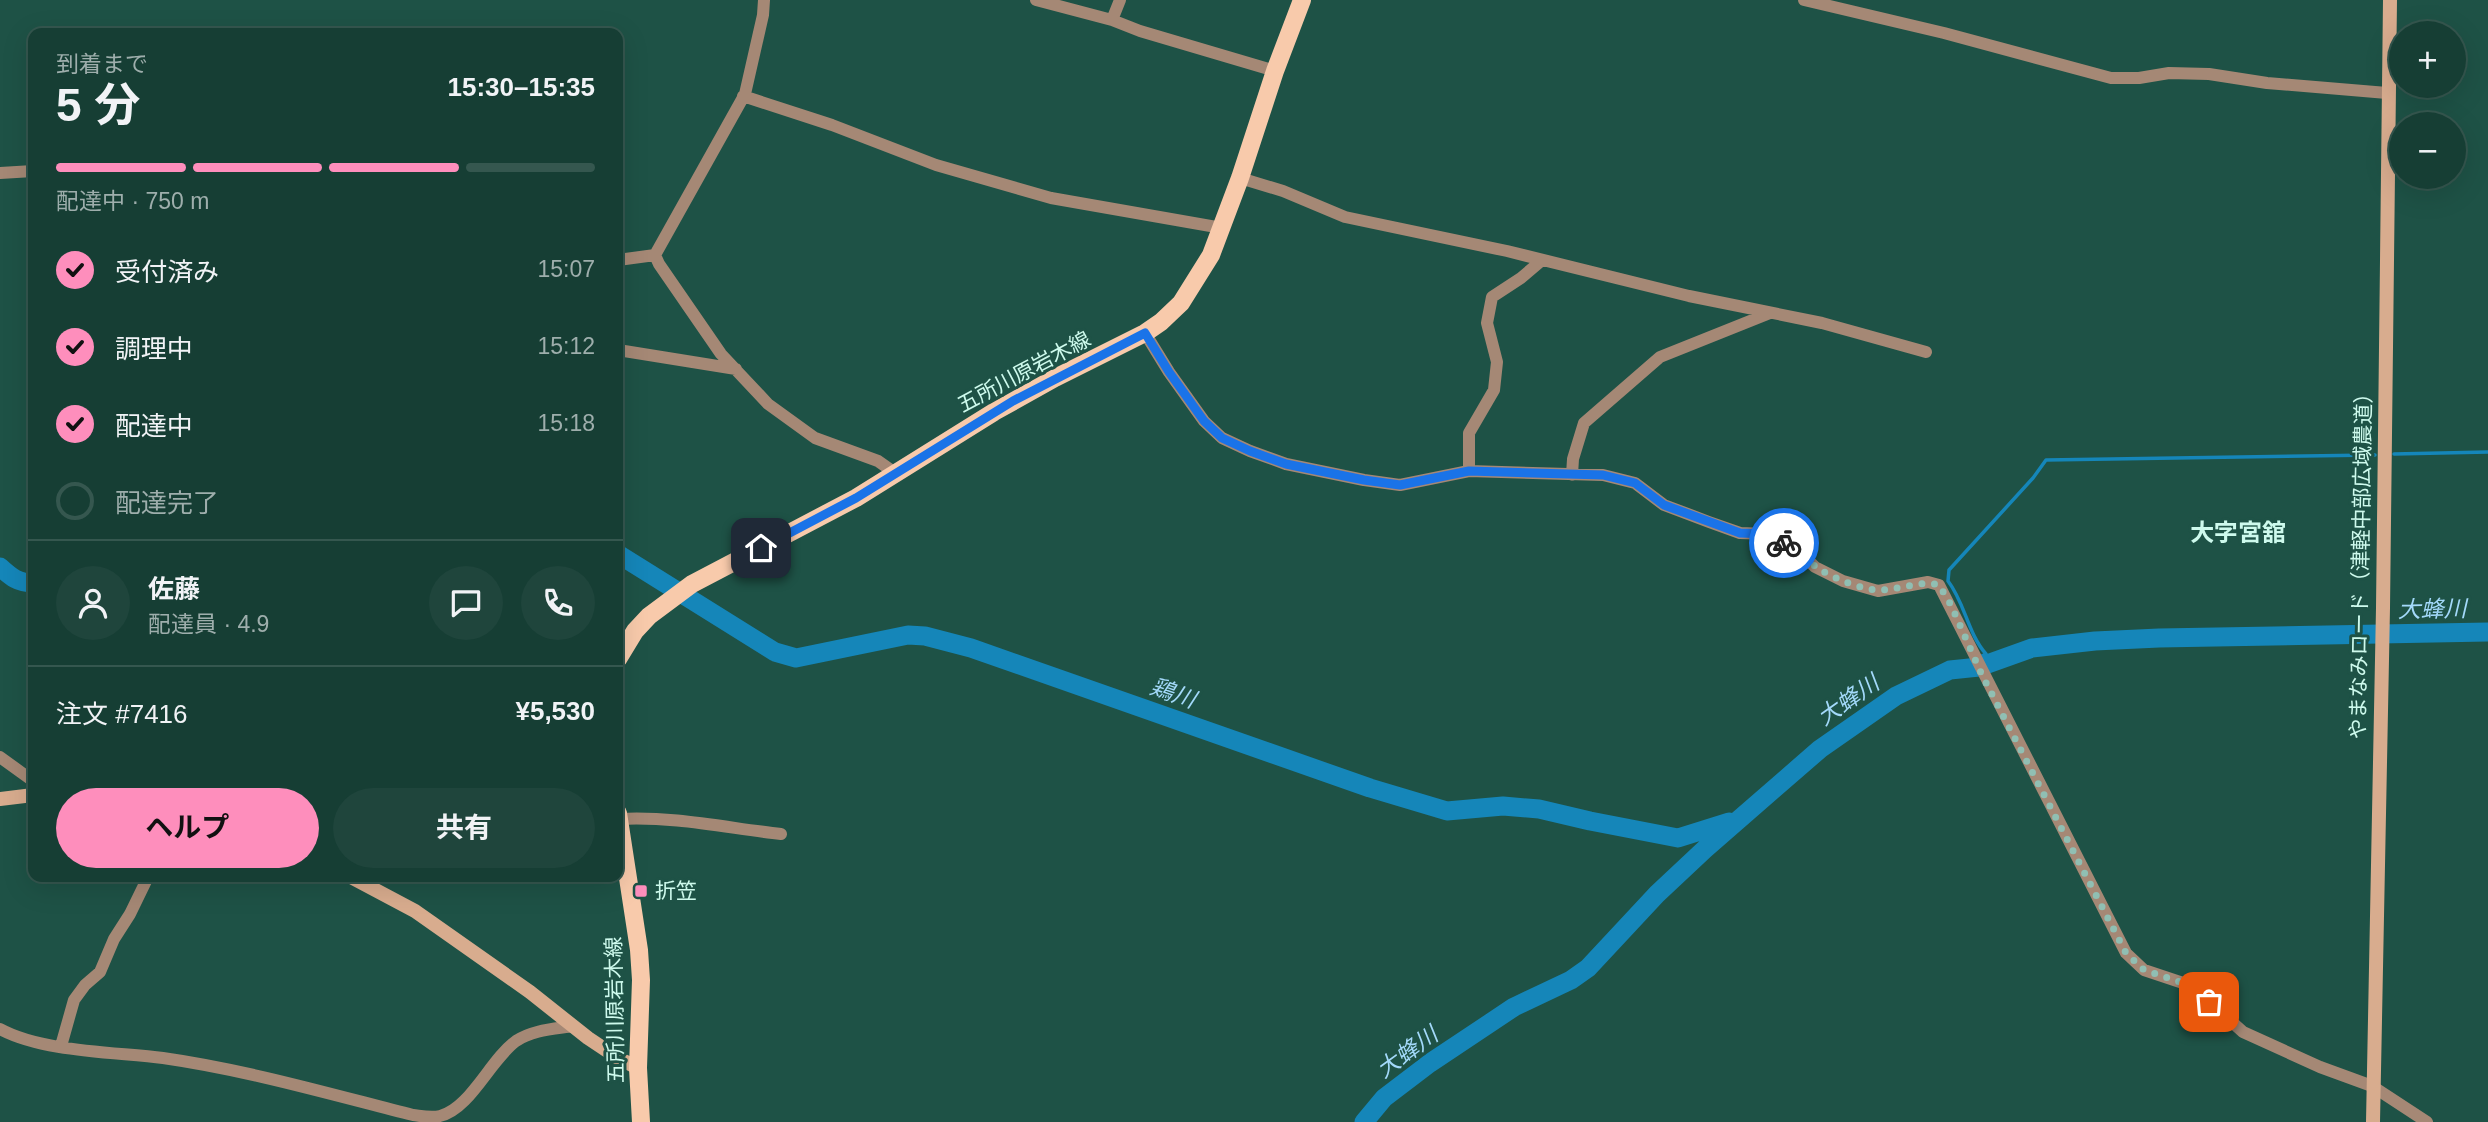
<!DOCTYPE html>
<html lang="ja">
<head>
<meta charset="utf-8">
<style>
  body { margin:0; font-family:Arial,"Noto Sans JP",sans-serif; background:#1f453c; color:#f1f3f6; height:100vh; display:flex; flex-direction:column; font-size:26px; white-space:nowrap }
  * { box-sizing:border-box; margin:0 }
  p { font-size:23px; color:#9eaeac }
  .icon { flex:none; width:38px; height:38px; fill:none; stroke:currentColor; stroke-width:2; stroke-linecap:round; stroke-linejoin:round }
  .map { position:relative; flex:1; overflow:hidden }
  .side { position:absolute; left:28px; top:28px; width:595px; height:854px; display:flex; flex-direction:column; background:#163e34; border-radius:14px; box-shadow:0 7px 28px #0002,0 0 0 2px #35574f }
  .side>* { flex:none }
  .fabs { position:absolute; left:2389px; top:21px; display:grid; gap:14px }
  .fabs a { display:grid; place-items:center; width:77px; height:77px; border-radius:50%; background:#163e34; box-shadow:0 7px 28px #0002,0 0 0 2px #35574f; font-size:35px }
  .pin { position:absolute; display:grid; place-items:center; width:60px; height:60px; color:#fff; margin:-30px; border-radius:14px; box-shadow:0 4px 10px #0006 }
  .courier { position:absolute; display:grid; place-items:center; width:70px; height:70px; margin:-35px; border:5px solid #1a73e8; border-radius:50%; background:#fff; color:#222; box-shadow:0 2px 9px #0007 }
  .head em { font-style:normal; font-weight:700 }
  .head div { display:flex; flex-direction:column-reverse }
  .head { display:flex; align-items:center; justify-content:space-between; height:119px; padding:0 28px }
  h1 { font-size:46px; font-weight:700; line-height:52px }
  .bar { display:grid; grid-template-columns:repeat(4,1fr); gap:10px 7px; align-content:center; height:84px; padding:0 28px }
  .bar i { height:9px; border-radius:5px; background:#35574f }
  .bar .on { background:#fe8ebc }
  .bar p { grid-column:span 4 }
  .line { display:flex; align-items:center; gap:18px; padding:0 28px; border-top:2px solid #35574f }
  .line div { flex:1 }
  .round { display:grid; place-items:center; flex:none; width:74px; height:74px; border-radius:37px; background:#1f453c }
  ol { padding:0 28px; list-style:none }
  li { display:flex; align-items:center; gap:21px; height:77px }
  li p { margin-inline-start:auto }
  li .icon { padding:7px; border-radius:50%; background:#fe8ebc; color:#111; stroke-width:4 }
  li:last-child { color:#9eaeac }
  li i { width:38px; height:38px; border:4px solid #35574f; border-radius:50% }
  .action { display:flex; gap:14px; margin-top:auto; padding:14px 28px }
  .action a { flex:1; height:80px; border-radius:42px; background:#fe8ebc; color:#111; font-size:28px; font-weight:700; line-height:80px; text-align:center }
  .action a+a { background:#1f453c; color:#f1f3f6 }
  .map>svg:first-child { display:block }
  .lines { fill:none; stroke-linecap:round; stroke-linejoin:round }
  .stream { stroke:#1586b9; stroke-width:3.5 }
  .river { stroke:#1586b9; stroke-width:19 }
  .street { stroke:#a58875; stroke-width:12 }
  .secondary { stroke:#d8ac8e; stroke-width:14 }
  .primary { stroke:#f8caab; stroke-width:18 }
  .done { stroke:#90bfb3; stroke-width:7; stroke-dasharray:0 12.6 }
  .route { stroke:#1a73e8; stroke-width:9 }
  .poi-dot { fill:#fe8ebc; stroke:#1e5246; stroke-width:2.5 }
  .labels { text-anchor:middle; stroke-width:6; stroke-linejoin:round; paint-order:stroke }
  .street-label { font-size:21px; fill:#cefaed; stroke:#1e5246 }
  .poi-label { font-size:21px; fill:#cefaed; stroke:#1e5246; text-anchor:start }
  .water-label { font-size:23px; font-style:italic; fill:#a3d9fa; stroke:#1e5246 }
  .quarter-label { font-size:24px; font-weight:bold; fill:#cefaed; stroke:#1e5246 }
</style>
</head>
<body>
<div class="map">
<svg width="2488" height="1122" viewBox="0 0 2488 1122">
  <rect width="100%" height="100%" fill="#1e5246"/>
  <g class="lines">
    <path class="stream" d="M2394,454L2488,452
      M1950,670L1986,654C1968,634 1965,603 1948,581L1949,570L2033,478L2046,460L2375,455"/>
    <path class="river" d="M618,554L775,652L796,658L908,635L925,636L971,648L1370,788L1447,811L1503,806L1539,809L1590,821L1678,838L1729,822
      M0,567C11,577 18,583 33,583
      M1364,1122L1384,1098L1430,1063L1514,1007L1571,980L1588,968L1657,894L1705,849L1820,749L1896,696L1950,670L1979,667L2032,648L2095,641L2159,638L2488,632"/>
    <path class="street" d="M1036,0L1112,20L1140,31L1275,71
      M1804,0L1944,33L2111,78H2139L2169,73L2209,74L2267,83L2387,93
      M1112,20L1120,0
      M743,96L832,125L936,165L1051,198L1222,228
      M0,173L33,171
      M1240,178L1283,191L1345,217L1507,251L1689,296L1822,323L1926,352
      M655,255L659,264L721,354L768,404L815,438L878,461L895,473
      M655,255L745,94L763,15L764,0
      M618,260L655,255
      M1145,333L1169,372L1204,421L1222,438L1250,451L1286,464L1364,480L1400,485L1469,471L1603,475L1635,483L1664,505L1709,522L1740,533L1769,534L1798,550L1815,567L1843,581L1878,591L1928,582L1939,585L2126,953L2144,970L2192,986L2243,1032L2320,1067L2372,1086L2427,1122
      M618,350L736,369
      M1469,471V433L1494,390L1497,362L1487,323L1492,297L1521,278L1541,261
      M1572,475L1573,459L1584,423L1660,357L1770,313
      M0,757L33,781
      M619,819C674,816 727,828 781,834
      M0,1029C42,1052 115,1052 163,1058C247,1070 330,1094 413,1115C422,1116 431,1118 440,1116C470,1109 490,1060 516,1041C532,1030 554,1029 573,1026
      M61,1046L74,1000L85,985L100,972L114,939L130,914L148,877"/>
    <path class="secondary" d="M0,799L33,795
      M351,877L415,911L530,992L588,1038L618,1058L638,1068
      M2373,1122L2383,608L2390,0"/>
    <path class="primary" d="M618,659L635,631L649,616L692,584L856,498L994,412L1055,378L1145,333L1161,322L1181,303L1211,255L1240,178L1275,71L1302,0
      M618,813L639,950L641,980L638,1068L641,1122"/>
  </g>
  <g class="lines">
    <path class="done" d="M1784,543C1796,549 1804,558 1815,566C1828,576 1863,591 1880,590C1900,590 1919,580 1939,585L1951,605L1982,675L2126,953L2144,970L2192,986L2209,1002"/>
    <path class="route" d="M761,548L856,498L1013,401L1145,333L1169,372L1204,421L1222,438L1250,451L1286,464L1364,480L1400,485L1469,471L1603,475L1635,483L1664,505L1740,533L1769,534L1784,543"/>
  </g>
  <rect class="poi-dot" x="634" y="884" width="14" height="14" rx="3.5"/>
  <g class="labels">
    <g class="street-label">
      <text transform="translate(1024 372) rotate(-28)" y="7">五所川原岩木線</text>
      <text transform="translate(2361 561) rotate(-89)" y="7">やまなみロード（津軽中部広域農道）</text>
      <text transform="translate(615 1010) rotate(-91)" y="7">五所川原岩木線</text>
    </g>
    <g class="poi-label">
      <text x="655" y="898">折笠</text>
    </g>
    <g class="water-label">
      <text transform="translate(2432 609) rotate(-1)" y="8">大蜂川</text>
      <text transform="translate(1173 693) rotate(19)" y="8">鶏川</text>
      <text transform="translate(1848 700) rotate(-35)" y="8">大蜂川</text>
      <text transform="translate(1407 1052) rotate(-36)" y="8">大蜂川</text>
    </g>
    <g class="quarter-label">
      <text x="2238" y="541">大字宮舘</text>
    </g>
  </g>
</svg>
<div class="fabs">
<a>+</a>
<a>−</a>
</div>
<div class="pin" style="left:2209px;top:1002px;background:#ea580c"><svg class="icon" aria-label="bag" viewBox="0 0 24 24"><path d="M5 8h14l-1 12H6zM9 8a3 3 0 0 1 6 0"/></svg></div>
<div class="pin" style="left:761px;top:548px;background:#1f2937"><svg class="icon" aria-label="home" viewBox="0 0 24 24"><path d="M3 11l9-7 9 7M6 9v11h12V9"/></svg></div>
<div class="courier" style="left:1784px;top:543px"><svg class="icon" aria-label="bike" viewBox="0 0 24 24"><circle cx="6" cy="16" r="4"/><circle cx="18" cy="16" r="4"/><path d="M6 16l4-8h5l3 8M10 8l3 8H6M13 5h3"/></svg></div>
<section class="side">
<div class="head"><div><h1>5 分</h1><p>到着まで</p></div><em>15:30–15:35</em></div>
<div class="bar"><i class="on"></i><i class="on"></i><i class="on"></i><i></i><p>配達中 · 750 m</p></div>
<ol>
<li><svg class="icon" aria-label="check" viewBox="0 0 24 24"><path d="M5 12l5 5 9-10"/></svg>受付済み<p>15:07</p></li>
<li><svg class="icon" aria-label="check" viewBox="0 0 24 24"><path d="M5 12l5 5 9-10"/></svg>調理中<p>15:12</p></li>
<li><svg class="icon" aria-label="check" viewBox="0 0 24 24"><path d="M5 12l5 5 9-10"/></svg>配達中<p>15:18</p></li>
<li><i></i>配達完了</li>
</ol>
<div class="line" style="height:126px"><a class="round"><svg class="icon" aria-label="person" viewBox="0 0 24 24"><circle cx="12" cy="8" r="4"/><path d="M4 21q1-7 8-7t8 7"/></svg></a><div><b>佐藤</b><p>配達員 · 4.9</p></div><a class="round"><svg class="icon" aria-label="chat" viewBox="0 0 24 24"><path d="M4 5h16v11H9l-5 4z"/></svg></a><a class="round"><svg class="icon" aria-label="phone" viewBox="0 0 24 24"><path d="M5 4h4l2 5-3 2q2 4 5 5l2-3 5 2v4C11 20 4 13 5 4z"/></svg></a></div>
<div class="line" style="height:91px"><div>注文 #7416</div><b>¥5,530</b></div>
<div class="action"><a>ヘルプ</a><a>共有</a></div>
</section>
</div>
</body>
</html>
